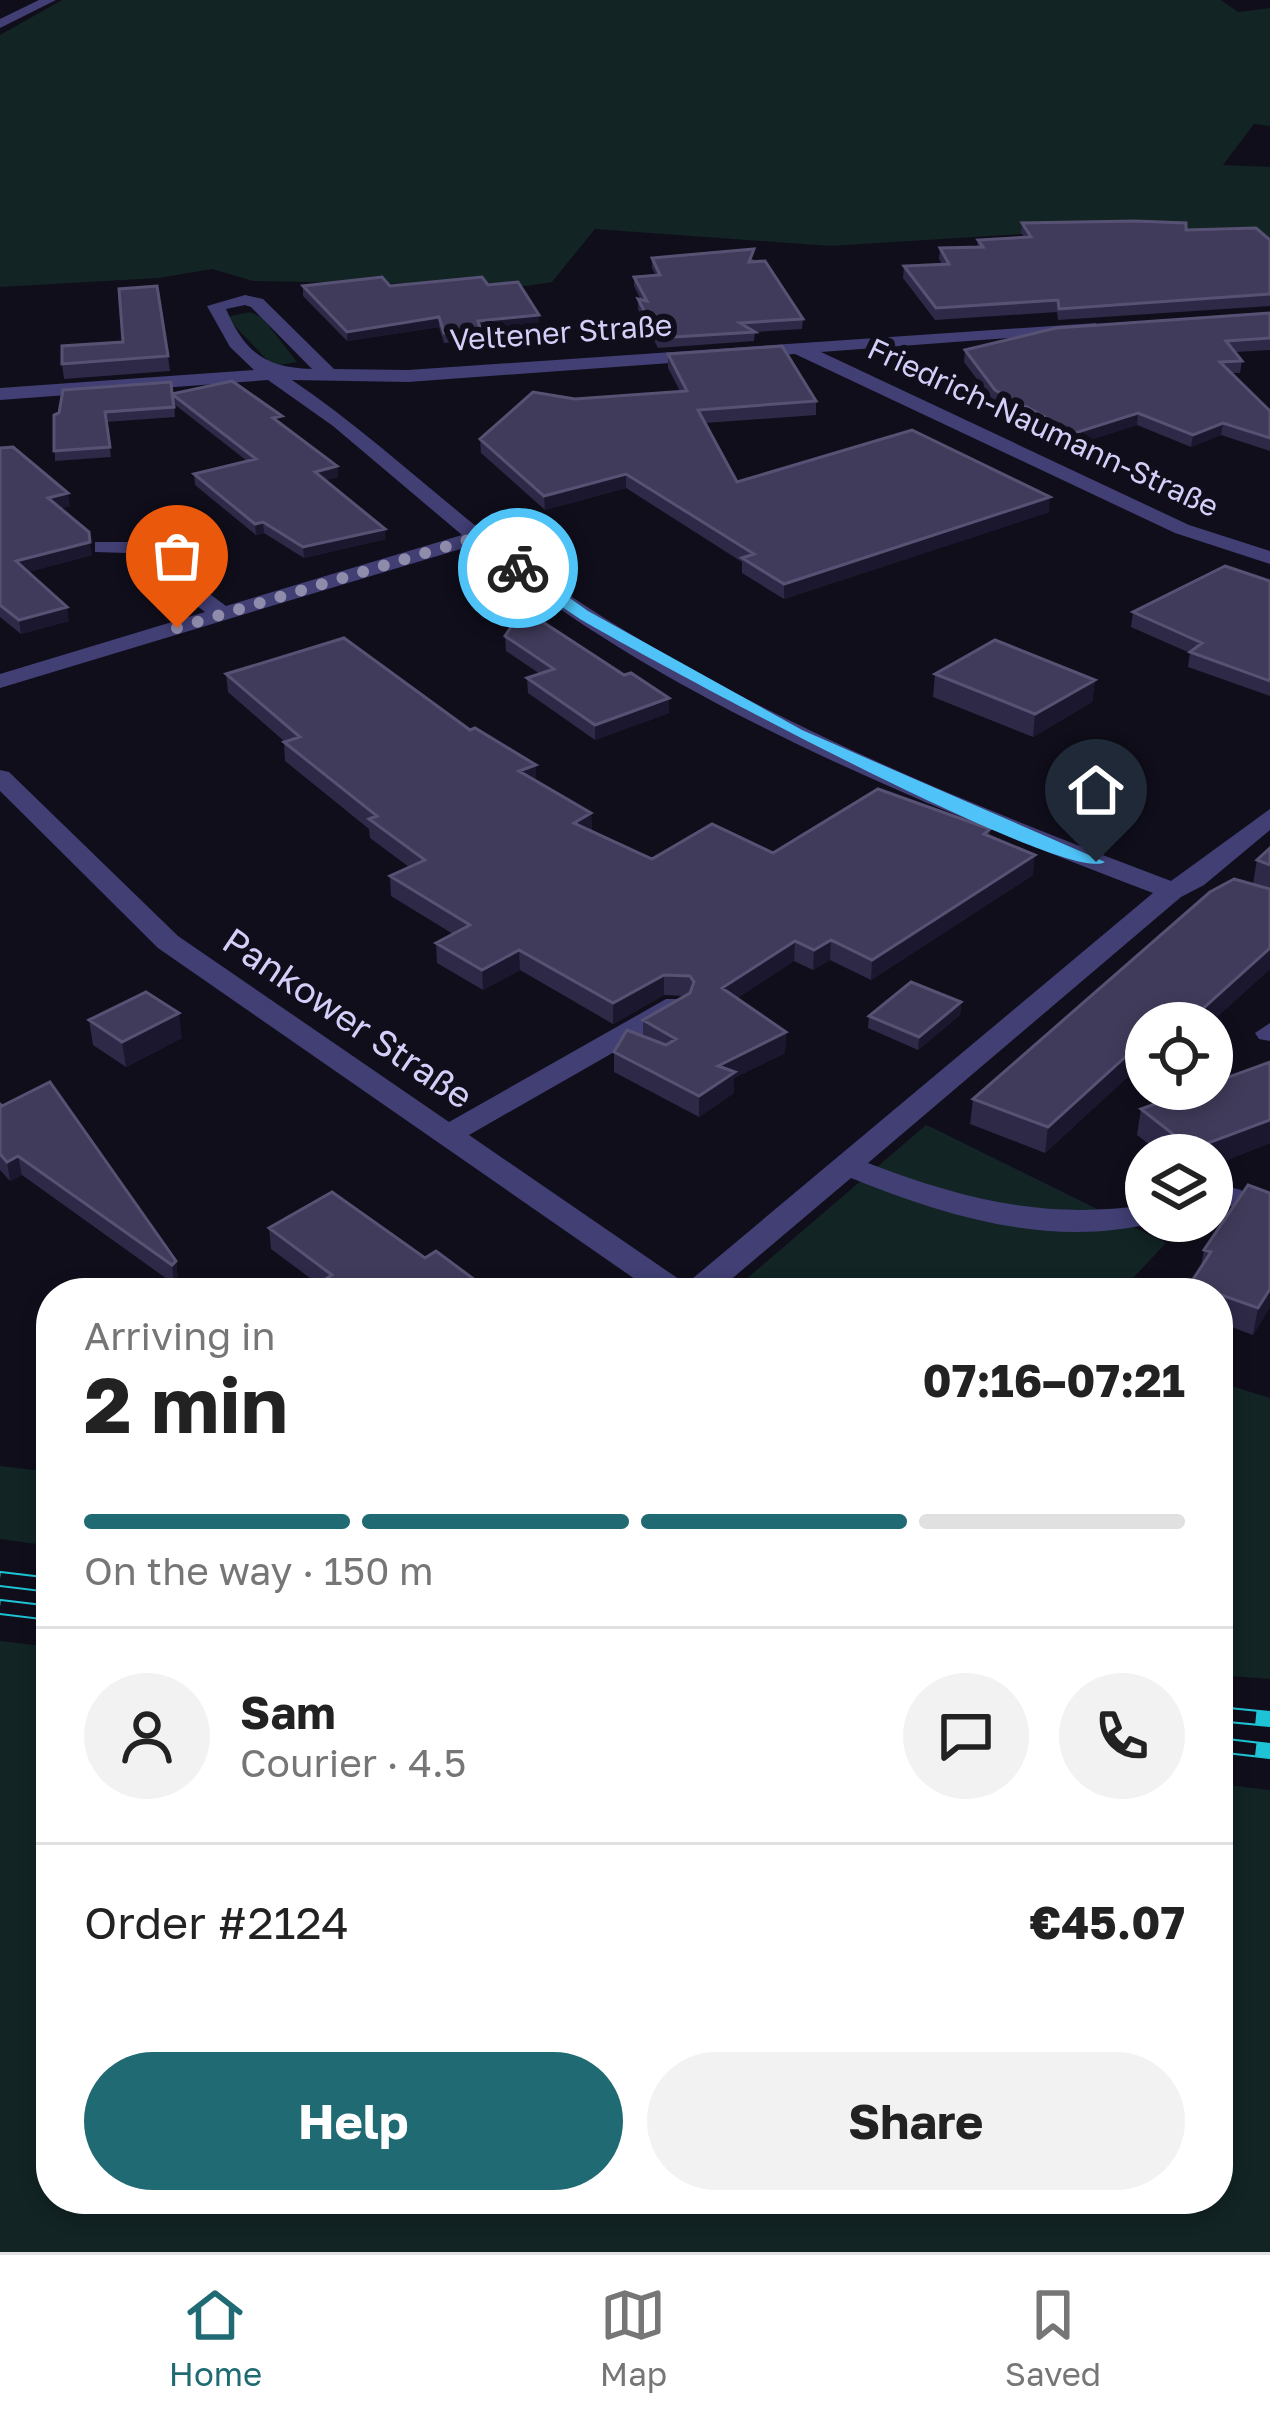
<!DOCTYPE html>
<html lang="en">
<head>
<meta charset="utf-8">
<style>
  body { margin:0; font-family:"Golos Text",sans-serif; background:#f2f2f2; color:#222; height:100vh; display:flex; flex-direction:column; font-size:45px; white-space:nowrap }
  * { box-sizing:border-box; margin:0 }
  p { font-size:39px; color:#767676 }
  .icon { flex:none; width:66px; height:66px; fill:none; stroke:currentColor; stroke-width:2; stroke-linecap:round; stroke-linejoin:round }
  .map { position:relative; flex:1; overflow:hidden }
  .side { position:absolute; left:36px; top:1278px; width:1197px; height:936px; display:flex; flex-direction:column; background:#fff; border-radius:48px; box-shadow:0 6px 18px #0003 }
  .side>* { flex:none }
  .controls { position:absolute; left:1125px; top:1002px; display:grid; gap:24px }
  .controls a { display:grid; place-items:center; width:108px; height:108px; border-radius:50%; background:#fff; box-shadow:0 6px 18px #0003; font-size:60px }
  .pin { position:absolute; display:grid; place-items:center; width:102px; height:102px; color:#fff; margin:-123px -51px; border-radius:50% 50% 50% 0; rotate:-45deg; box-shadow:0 0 12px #0007 }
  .pin .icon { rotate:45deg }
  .courier { position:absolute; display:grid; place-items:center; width:120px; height:120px; margin:-60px; border:9px solid #4fc3f7; border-radius:50%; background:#fff; color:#222; box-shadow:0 3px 15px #0007 }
  .summary em { font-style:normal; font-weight:700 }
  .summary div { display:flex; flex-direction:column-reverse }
  .summary { display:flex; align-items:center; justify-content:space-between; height:204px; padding:0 48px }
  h1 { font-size:78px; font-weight:700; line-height:90px }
  .bar { display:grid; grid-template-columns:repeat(4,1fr); gap:18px 12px; align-content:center; height:144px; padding:0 48px }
  .bar i { height:15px; border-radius:9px; background:#e0e0e0 }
  .bar .active { background:#206b73 }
  .bar p { grid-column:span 4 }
  .line { display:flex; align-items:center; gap:30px; padding:0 48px; border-top:3px solid #e0e0e0 }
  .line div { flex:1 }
  .round { display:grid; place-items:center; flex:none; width:126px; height:126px; border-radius:63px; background:#f2f2f2 }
  .button { display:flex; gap:24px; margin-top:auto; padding:24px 48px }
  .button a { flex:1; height:138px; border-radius:72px; background:#206b73; color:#fff; font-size:48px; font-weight:700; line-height:138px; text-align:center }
  .button a+a { background:#f2f2f2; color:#222 }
  .tab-bar { display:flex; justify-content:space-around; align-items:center; height:168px; border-top:3px solid #e0e0e0; background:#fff; font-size:33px; color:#767676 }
  .tab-bar a { display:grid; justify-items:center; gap:6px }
  .tab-bar .active { color:#206b73 }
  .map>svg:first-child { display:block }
  .green { fill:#122424 }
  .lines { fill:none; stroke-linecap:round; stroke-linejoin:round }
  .minor { fill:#413f74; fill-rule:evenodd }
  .rail-casing { stroke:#1ec4d5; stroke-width:16 }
  .rail { stroke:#100e1b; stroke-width:12; stroke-dasharray:38; stroke-linecap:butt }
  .wall { fill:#2e2947 }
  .shaded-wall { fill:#1b172e }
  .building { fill:#403b5a; stroke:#575273; stroke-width:3 }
  .route { fill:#4fc3f7 }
  .done { stroke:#8f8bab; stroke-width:12; stroke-dasharray:0 21.6 }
  .labels { text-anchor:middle; stroke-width:12; stroke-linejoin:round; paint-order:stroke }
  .far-street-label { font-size:30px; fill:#d3cff8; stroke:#100e1b }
  .street-label { font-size:36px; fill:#d3cff8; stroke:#100e1b }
</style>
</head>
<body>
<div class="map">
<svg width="1270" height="2252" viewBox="0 0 1270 2252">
  <rect width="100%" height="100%" fill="#100e1b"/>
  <path class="green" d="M62,0H1221L1238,12L1270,8V126L1254,124L1223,165L1270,167V237L1086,230L830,246L595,229L552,282L527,286L253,281L212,269L159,278L0,287V35Z
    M250,312L262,317L297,362L273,366L226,317Z
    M926,1125L933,1128L1166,1243L1119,1293H730Z
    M1218,1382L1270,1398V1679L1218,1675Z
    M0,1466L51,1472V1546L0,1539Z
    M0,1641L51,1647V2199H1218V1784L1270,1790V2252H0Z"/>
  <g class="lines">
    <path class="minor" d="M39,0H56L0,28V19Z
      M245,295L263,299L334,369L408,370L1096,323V331L1090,332L821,352L1189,525L1270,551V564L1175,533L795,354L408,382L292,380C385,443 464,524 557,587C744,714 960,801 1171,881L1270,809V830L1204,885L1181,897L868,1163C962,1199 1045,1220 1146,1205V1221L1157,1222C1052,1249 948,1217 851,1178L715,1293H655L158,948L0,791V770L9,772L178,936L449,1122L666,999H686L690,1005L686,1011L469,1135L686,1284L1153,893C919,803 671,705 474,545L0,688V674L205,612L127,553L95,552V542H140L226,606L462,535L333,426L268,380L0,400V388L254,370L230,347L207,306ZM245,305L251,307L312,369C266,368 245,353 226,309Z
      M1270,1023V1041L1259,1039L1255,1033Z
      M1230,1187L1241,1190L1246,1197L1241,1204L1212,1211V1191Z"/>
    <g class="rail-casing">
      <path id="rail" d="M0,1579L51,1585
        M0,1607L51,1613
        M1218,1714L1270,1719
        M1218,1745L1270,1751"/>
    </g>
    <use href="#rail" class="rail"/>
  </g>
  <path class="wall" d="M1022,223L1186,230L1270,240V306L1058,320L1057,312L935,320L903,278L904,266L942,264L939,259L940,248L977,247L978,240L1024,237L1021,233Z
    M652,258L754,259L753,262L803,319L802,329L755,332L754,341L658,348L638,309V299L641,300L634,286V277L656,276L652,268Z
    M488,285L539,315V325L481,330L482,340L444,343L439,327L347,341L303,296V286Z
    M1270,313V350L1235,352L1242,361L1240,373H1232L1270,411V451L1221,435L1191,447L1137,425L1074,445L994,402L964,362L965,350Z
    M668,354L816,401V415L705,423L737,482L1049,512L784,599L742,573V562L626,488L545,510L481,453L480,439L575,399L680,391L668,368Z
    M168,356L170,371L64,379L62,364Z
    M172,394L283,426L337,466L338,477L325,480L386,539L304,558L264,533L256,535L195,485L194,474L247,461L174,404L175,417L106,422L111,457L55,461L54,415Z
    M0,448L70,506L60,509L92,555L28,572L69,621L21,634L0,617Z
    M1270,581V696L1188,667L1190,653L1131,627L1133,612Z
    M505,636L669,713L595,740L528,693L527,678L540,674L506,651Z
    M226,674L536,781L591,813L592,831L652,859L773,853L990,829L989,836L1033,875L871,980L830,960L813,970L794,961L737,998L786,1032L785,1053L734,1078V1093L699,1117L614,1072V1052L643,1036V1020L685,996L664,995L613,1024L520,970L483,990L437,963L436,943L453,934L391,896L390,876L409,867L370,838L369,829L285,761L284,742H285L228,692Z
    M935,674L1095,680L1092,702L1033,737L933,697Z
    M1270,848V969L1210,1023H1146V1060L1045,1153L970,1124L973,1099L1253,884L1257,860Z
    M961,1002L960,1015L918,1050L868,1028L869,1016Z
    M89,1020L182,1038L126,1067L93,1045Z
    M0,1104L176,1261L178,1280L174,1284L22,1175L10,1181L0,1170Z
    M1141,1109L1270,1143L1212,1166V1155H1163L1137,1135Z
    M1270,1193V1307L1253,1335L1218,1322V1293H1188L1190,1284L1201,1266L1204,1250Z
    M269,1228L476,1293L318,1284L271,1249Z"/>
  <path class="shaded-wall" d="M539,315V325L478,331V321Z
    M439,317V327L347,341V332Z
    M1138,413L1137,425L1074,445L1075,433Z
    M1223,423L1221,435L1191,447L1193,435Z
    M337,466L338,477L316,483L315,472Z
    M626,474V488L545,510L544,496Z
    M68,493L70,506L49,512L48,498Z
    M1050,497L1049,512L784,599V584Z
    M263,522L264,533L256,535L255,524Z
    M385,529L386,539L304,558L303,547Z
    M90,542L92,555L18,575L16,561Z
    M67,607L69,621L21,634L19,620Z
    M1095,680L1092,702L1033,737L1035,714Z
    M669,698V713L595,740V725Z
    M536,765V784L519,771Z
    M591,813L592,832L574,823Z
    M1035,855L1033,875L871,980L872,960Z
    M831,940L830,960L813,970L814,950Z
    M795,941L794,961L721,1008L722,988Z
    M1270,948V969L1210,1023H1187Z
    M519,950L520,970L483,990L482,970Z
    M664,975V995L613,1024V1003Z
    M961,1002L960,1015L918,1050L919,1037Z
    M179,1013L182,1038L126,1067L122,1042Z
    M786,1032L785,1053L734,1078V1093L699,1117V1096L718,1066Z
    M1146,1038V1060L1045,1153L1048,1127Z
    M1270,1120V1143L1212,1166V1155H1191L1192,1149Z
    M18,1156L22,1175L10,1181L7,1162Z
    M176,1261L178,1280L174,1284L172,1265Z
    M475,1280L476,1293H453Z
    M1270,1289V1307L1253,1335L1258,1308Z"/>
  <path class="building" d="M1135,221L1186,223V230L1256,228L1270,240V294L1059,309L1058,300L936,308L904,266L949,264L940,248L983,247L978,240L1031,237L1022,223Z
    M754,249L749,262L765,261L803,319L740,323L755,332L658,338L638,299L647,301L634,277L660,275L652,258Z
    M382,277L390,286L482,277L488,285L518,282L539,315L478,321L481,331L444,333L439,317L347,332L303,286Z
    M157,286L168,356L62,364V346L123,342L119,289Z
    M1270,313V338L1226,341L1242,361L1220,362L1270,411V438L1223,423L1193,435L1138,413L1075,433L995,390L965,350L1056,328Z
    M782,346L816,401L698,410L737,482L912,430L1050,497L784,584L742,558L754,554L626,474L544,496L480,439L533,392L575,399L687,391L668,354Z
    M232,381L282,416L273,418L337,466L315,472L385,529L303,547L263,522L255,524L194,474L256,459L172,394L174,407L105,412L110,447L54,451V415L59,413L63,390L171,382L172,394Z
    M13,447L68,493L48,498L89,532L90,542L16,561L67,607L19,620L0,605V448Z
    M1225,566L1270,581V681L1190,652L1202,643L1133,612Z
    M523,609L624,675L631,673L669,698L595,725L527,678L554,669L505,636Z
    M344,638L470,730L475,728L536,765L519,771L591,813L574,823L652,859L712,824L773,853L878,789L990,829L984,834L1035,855L872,960L831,940L814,950L795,941L722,988L786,1032L718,1066L735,1072L699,1096L614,1052L627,1030L666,1045L676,1039L643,1020L690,993L694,982L690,976L664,975L613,1003L519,950L482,970L436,943L470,925L390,876L425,860L369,819L377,816L284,742L300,737L226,674Z
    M995,640L1095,680L1035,714L935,674Z
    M1270,848V865L1257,860Z
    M1234,879L1270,889V948L1187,1023H1146V1038L1048,1127L973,1099L1210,892Z
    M911,982L961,1002L919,1037L869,1016Z
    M146,992L179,1013L122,1042L89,1020Z
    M1270,1062V1120L1192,1149L1141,1109L1196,1089H1212V1083Z
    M50,1082L176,1261L172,1265L18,1156L7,1162L0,1154V1104L2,1106Z
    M1248,1185L1270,1193V1289L1258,1308L1190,1284L1211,1252L1204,1250Z
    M332,1192L425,1258L436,1251L475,1280L453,1293H303L332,1275L269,1228Z"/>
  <path class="route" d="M513,565H523L588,611L802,730L1105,862C1068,887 639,654 580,619C557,604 535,587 513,571Z"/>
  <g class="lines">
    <path class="done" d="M177,628L475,538L518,568"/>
  </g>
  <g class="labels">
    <g class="far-street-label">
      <text transform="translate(561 333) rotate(-4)" y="10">Veltener Straße</text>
      <text transform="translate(1043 428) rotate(25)" y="10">Friedrich-Naumann-Straße</text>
    </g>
    <g class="street-label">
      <text transform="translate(348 1018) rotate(34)" y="13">Pankower Straße</text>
    </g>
  </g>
</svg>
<div class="controls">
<a><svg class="icon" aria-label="locate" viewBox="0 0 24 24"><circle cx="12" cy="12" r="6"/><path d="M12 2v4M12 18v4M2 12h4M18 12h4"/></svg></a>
<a><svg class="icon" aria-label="layers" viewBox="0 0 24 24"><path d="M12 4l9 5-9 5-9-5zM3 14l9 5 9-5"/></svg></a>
</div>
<div class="pin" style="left:177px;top:628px;background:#ea580c"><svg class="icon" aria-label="bag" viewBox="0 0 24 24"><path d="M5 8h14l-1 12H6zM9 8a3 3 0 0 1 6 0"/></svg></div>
<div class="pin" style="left:1096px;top:862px;background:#1f2937"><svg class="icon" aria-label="home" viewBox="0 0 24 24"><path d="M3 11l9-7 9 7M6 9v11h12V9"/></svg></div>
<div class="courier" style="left:518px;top:568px"><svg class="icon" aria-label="bike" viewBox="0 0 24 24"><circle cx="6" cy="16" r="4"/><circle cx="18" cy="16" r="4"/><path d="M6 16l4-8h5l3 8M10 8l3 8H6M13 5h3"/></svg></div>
<section class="side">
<div class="summary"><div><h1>2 min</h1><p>Arriving in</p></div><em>07:16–07:21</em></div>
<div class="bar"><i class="active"></i><i class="active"></i><i class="active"></i><i></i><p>On the way · 150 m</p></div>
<div class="line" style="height:216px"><a class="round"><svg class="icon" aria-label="person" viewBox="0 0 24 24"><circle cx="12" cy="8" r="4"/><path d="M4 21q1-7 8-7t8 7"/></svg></a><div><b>Sam</b><p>Courier · 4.5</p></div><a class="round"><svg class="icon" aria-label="chat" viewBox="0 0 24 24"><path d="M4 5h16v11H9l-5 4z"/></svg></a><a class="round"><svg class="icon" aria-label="phone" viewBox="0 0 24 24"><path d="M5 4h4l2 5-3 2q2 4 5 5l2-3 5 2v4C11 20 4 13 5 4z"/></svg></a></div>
<div class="line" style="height:156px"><div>Order #2124</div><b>€45.07</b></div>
<div class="button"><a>Help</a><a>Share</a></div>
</section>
</div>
<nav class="tab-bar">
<a class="active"><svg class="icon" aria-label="home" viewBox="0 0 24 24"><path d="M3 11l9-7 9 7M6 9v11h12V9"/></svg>Home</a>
<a><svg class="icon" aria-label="map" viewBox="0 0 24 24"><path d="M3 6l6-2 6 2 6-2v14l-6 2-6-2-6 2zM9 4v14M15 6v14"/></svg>Map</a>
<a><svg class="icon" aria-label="saved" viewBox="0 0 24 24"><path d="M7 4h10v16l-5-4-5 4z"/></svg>Saved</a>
</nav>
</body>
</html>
